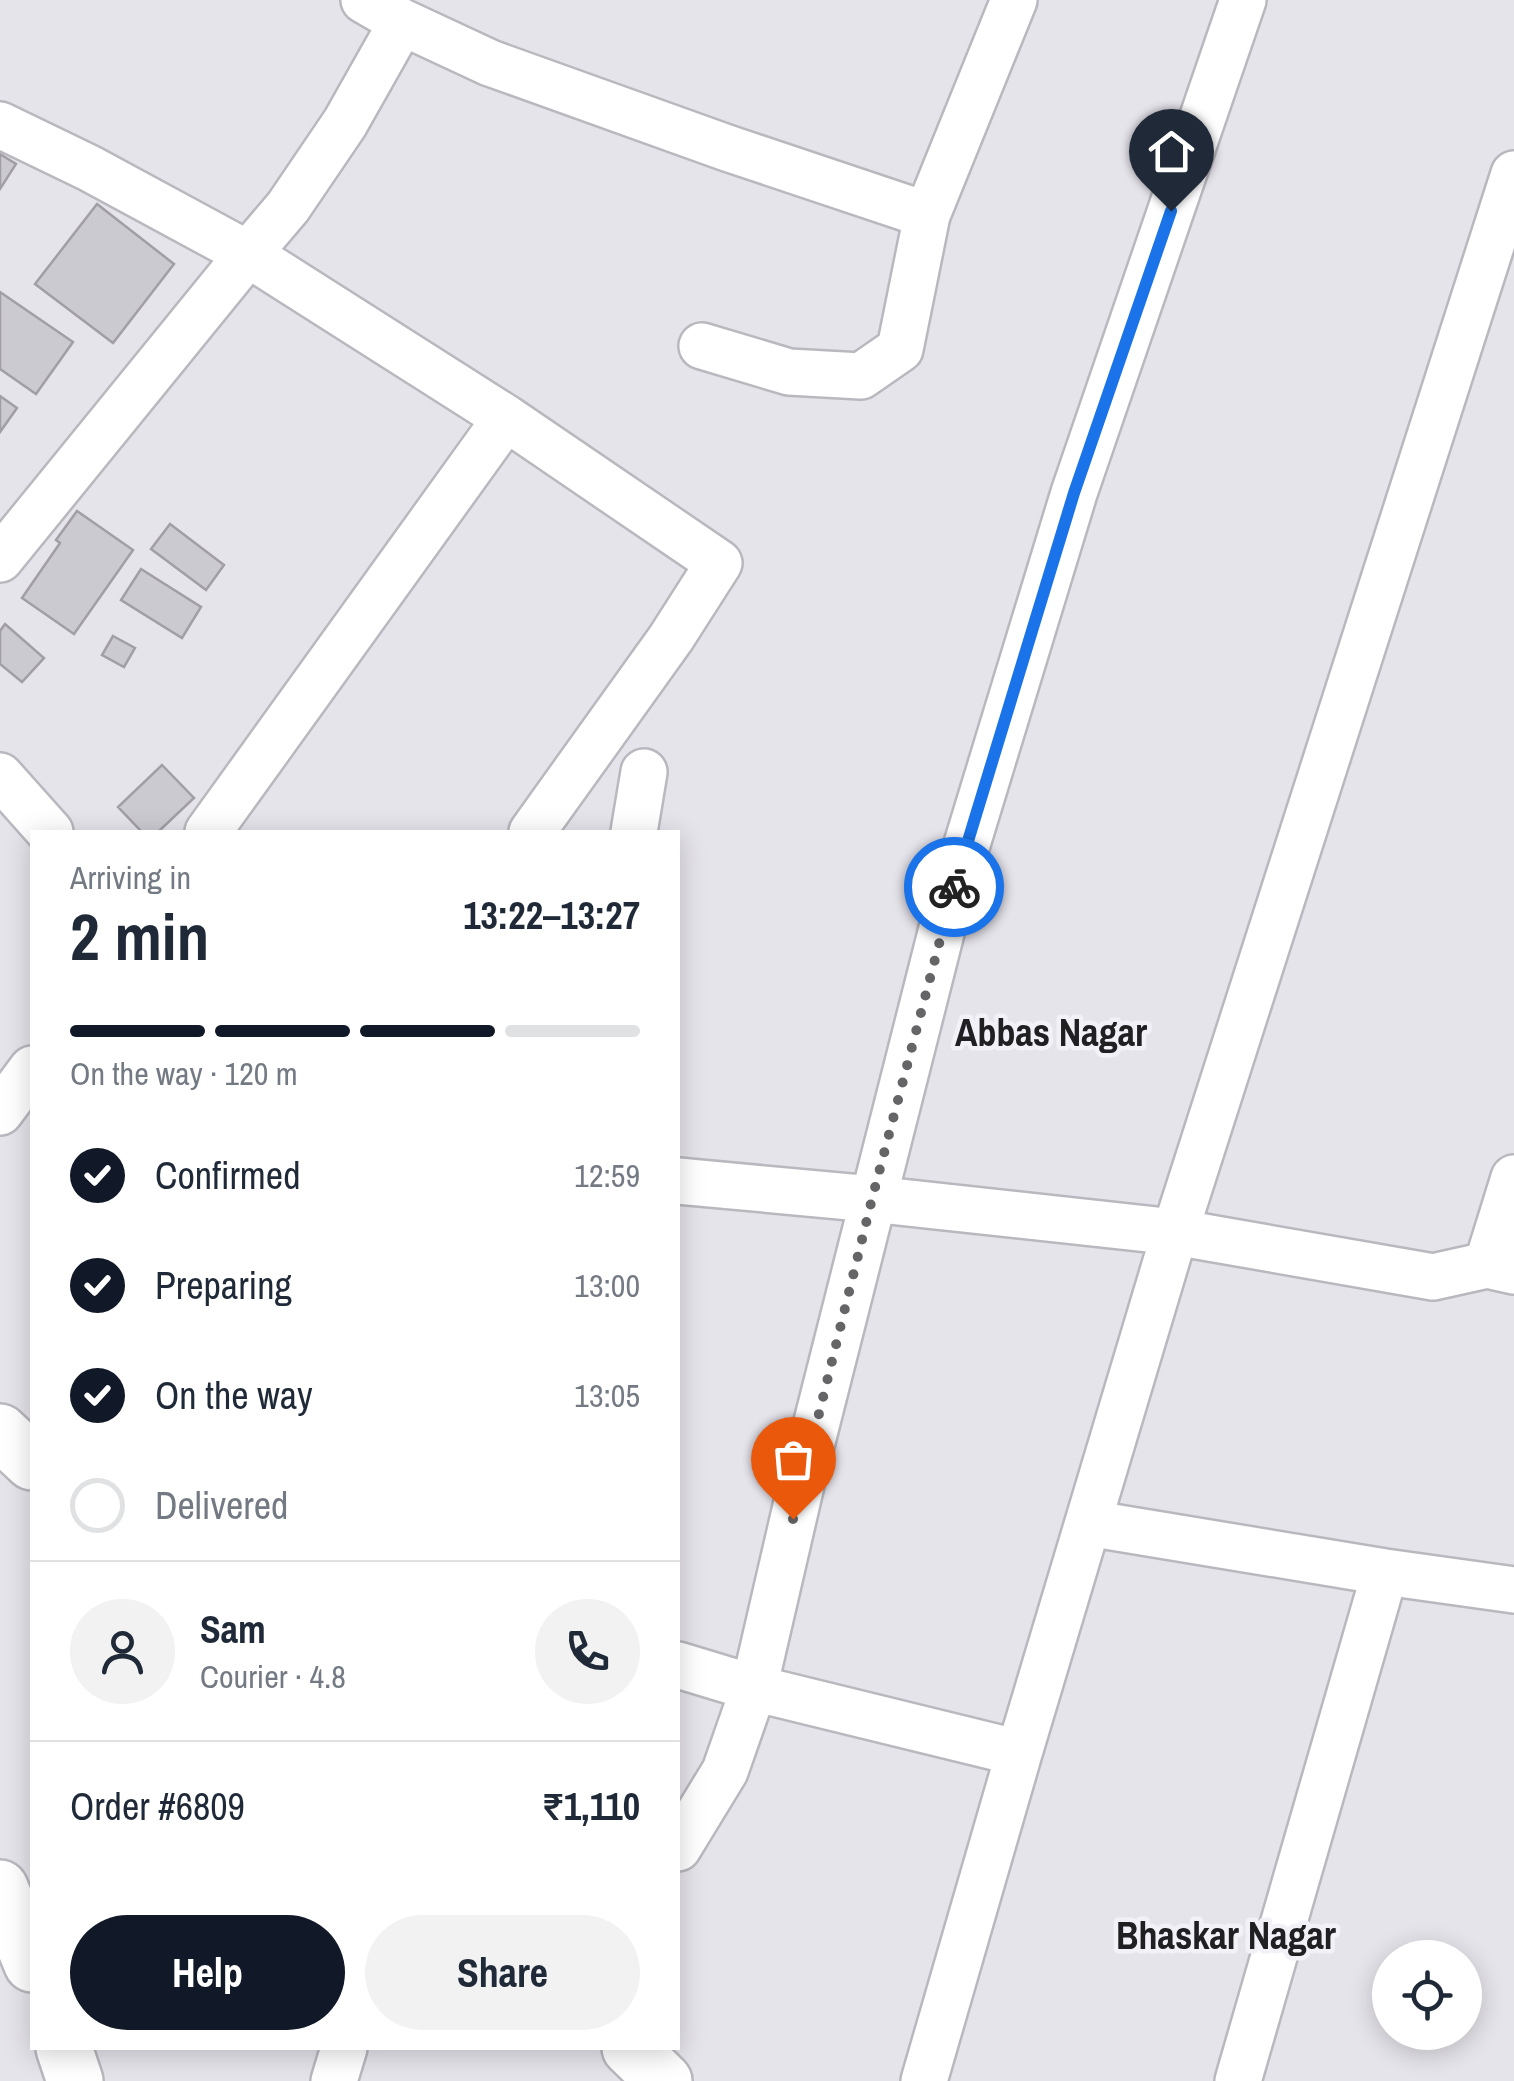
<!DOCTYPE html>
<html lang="en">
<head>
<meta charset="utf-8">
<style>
  body { margin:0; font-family:"Archivo Narrow",sans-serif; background:#f2f2f3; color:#1f2937; height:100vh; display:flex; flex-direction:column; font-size:38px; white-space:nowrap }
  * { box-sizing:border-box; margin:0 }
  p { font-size:32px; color:#747a83 }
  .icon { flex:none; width:55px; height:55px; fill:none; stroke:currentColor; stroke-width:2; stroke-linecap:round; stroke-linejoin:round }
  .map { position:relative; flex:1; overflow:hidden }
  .details { position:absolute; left:30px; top:830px; width:650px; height:1220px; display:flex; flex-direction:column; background:#fff; border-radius:0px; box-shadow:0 5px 25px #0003 }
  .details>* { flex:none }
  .tools { position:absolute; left:1372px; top:1940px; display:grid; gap:20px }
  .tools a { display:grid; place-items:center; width:110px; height:110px; border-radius:50%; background:#fff; box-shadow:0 5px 25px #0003; font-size:50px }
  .pin { position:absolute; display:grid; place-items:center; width:85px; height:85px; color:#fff; margin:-102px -42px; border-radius:50% 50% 50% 0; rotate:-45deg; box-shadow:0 0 10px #0007 }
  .pin .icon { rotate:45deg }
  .courier { position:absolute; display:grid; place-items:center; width:100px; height:100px; margin:-50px; border:8px solid #1a73e8; border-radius:50%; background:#fff; color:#222; box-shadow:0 2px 12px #0007 }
  .overview em { font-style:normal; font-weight:700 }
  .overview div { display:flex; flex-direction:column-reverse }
  .overview { display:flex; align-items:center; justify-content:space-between; height:170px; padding:0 40px }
  h1 { font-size:65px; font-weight:700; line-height:75px }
  .bar { display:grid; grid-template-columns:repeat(4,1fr); gap:15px 10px; align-content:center; height:120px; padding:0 40px }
  .bar i { height:12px; border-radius:8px; background:#e0e1e3 }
  .bar .active { background:#111827 }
  .bar p { grid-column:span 4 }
  .line { display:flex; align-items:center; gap:25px; padding:0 40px; border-top:2px solid #e0e1e3 }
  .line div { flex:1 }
  .round { display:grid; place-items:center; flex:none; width:105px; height:105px; border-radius:52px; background:#f2f2f3 }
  ol { padding:0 40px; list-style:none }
  li { display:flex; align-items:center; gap:30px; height:110px }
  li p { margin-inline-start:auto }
  li .icon { padding:10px; border-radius:50%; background:#111827; color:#fff; stroke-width:4 }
  li:last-child { color:#747a83 }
  li i { width:55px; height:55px; border:5px solid #e0e1e3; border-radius:50% }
  .action { display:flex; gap:20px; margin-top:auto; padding:20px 40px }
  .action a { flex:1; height:115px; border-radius:60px; background:#111827; color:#fff; font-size:40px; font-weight:700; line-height:115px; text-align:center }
  .action a+a { background:#f2f2f3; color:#1f2937 }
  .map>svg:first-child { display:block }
  .building { fill:#cccad1; stroke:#a19ea5; stroke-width:2.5 }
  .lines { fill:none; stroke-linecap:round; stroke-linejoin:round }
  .street-casing { stroke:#bab8bf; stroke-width:50 }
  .secondary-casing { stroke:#bab8bf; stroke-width:60 }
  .street { stroke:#fff; stroke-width:45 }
  .secondary { stroke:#fff; stroke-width:55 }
  .done { stroke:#656568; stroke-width:10; stroke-dasharray:0 18 }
  .route { stroke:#1a73e8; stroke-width:12 }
  .labels { text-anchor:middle; stroke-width:9; stroke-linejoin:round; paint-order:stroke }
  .neighbourhood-label { font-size:38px; font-weight:bold; fill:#202022; stroke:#f3f1f8 }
</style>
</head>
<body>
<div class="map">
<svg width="1514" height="2081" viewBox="0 0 1514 2081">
  <rect width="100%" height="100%" fill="#e6e4eb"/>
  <path class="building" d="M0,154L16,164L0,189Z
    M97,204L174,264L113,343L35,284Z
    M0,292L73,342L36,394L0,369Z
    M0,396L17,408L0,432Z
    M77,511L133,550L74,634L22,598L60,543L56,540Z
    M170,524L224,565L206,590L151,549Z
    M141,569L201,607L182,638L121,600Z
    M5,624L44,658L22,682L0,664V631Z
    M113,636L135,648L124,667L102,655Z
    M162,765L194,798L158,832H142L118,807Z"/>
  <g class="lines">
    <g class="street-casing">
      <path id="street" d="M364,0L402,22L490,63L727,148L927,215
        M0,125L89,168L248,254L288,207L345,123L402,22
        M702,346L789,372L861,376L900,349L927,215L1014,0
        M0,559L248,254L506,418L719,563L671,638L532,832
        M0,776L50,832
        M208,832L506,418
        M634,832L644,772
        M0,1112L32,1069
        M678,1181L872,1199L1175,1232L1433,1277L1487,1265L1514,1271
        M1487,1265L1514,1178
        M1088,1523L1385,1572L1514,1590
        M678,1665L754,1688L1019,1753
        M678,1848L725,1771L754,1688L801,1485L946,913L1074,493L1243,0
        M334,2081L344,2048
        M924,2081L1019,1753L1175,1232L1514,174
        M1238,2081L1385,1572"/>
    </g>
    <g class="secondary-casing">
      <path id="secondary" d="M0,1432L32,1462
        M0,1888L32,1964
        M64,2048L75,2081
        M630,2048L664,2081"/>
    </g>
    <use href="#street" class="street"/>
    <use href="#secondary" class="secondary"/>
  </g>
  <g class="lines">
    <path class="done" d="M793,1519L872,1199L954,887"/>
    <path class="route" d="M954,887L1074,493L1171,211"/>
  </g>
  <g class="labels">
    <g class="neighbourhood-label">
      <text x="1051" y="1046">Abbas Nagar</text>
      <text x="1226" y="1949">Bhaskar Nagar</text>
    </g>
  </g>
</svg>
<div class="tools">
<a><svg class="icon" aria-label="locate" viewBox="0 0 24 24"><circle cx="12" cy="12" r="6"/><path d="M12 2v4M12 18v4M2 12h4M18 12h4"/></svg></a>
</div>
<div class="pin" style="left:793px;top:1519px;background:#ea580c"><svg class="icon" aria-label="bag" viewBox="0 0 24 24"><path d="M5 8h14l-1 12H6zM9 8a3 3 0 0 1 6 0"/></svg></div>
<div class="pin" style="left:1171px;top:211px;background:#1f2937"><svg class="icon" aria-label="home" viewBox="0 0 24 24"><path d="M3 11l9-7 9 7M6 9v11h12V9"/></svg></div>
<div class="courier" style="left:954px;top:887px"><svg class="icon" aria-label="bike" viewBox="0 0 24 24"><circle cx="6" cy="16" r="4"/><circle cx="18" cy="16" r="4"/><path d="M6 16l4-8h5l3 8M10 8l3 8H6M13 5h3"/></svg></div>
<section class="details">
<div class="overview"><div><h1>2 min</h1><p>Arriving in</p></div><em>13:22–13:27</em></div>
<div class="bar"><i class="active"></i><i class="active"></i><i class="active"></i><i></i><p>On the way · 120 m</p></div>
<ol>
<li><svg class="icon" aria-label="check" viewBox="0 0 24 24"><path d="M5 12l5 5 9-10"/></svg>Confirmed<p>12:59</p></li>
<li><svg class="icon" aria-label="check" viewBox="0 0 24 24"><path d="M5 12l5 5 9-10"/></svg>Preparing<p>13:00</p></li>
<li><svg class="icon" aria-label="check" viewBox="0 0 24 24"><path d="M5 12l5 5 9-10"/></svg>On the way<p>13:05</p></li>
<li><i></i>Delivered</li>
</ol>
<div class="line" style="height:180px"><a class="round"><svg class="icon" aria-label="person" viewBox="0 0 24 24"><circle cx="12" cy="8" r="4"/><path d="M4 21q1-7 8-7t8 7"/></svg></a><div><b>Sam</b><p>Courier · 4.8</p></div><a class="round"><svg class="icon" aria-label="phone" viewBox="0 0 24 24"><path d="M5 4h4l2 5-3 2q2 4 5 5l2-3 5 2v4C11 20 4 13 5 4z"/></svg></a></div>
<div class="line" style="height:130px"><div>Order #6809</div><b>₹1,110</b></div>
<div class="action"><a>Help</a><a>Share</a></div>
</section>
</div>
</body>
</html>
